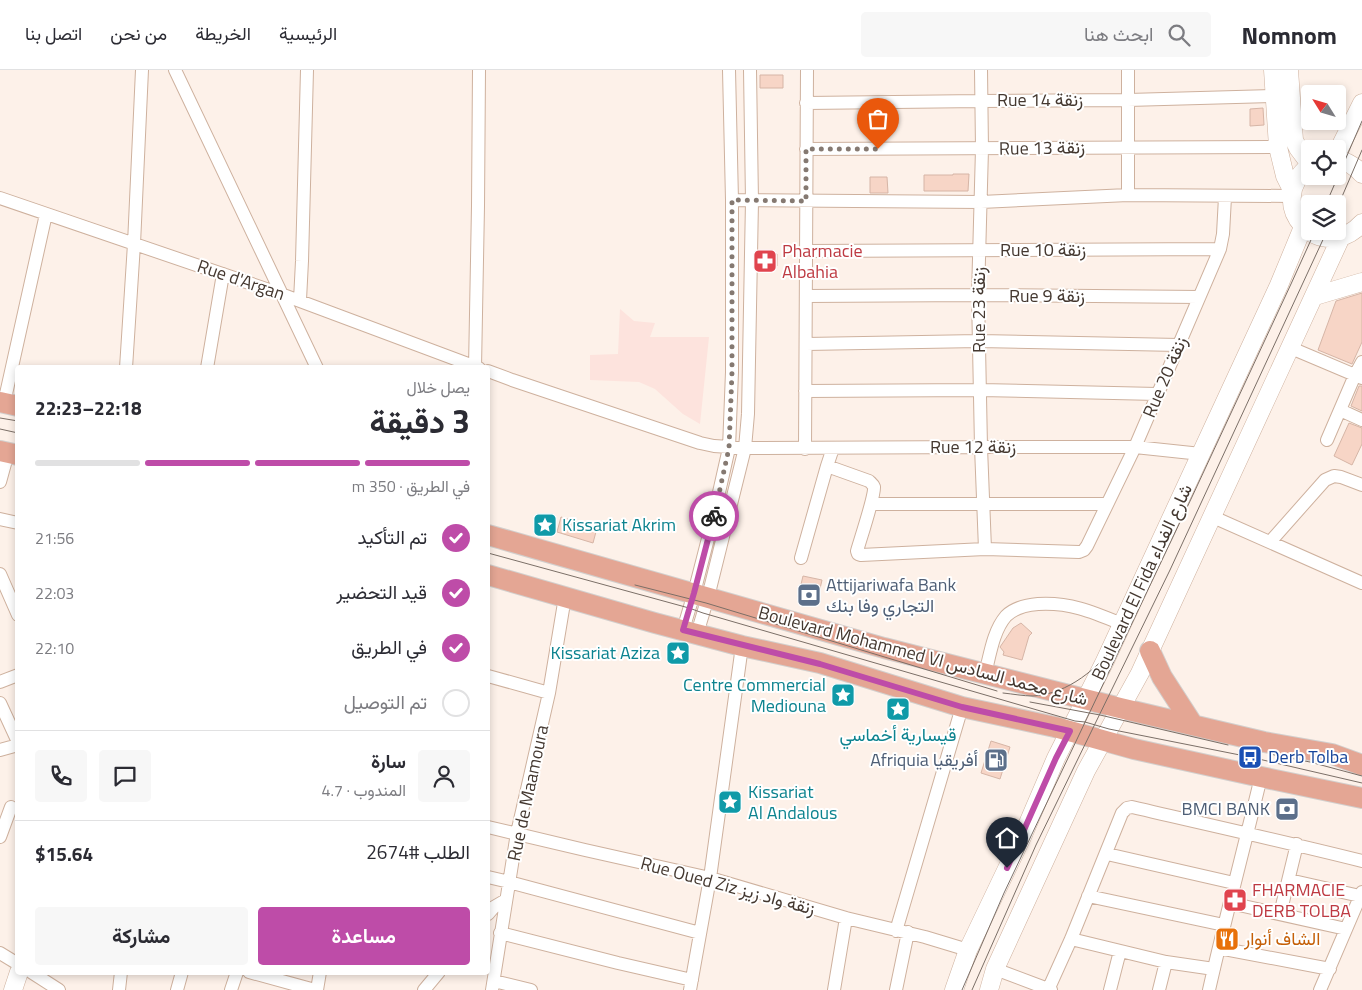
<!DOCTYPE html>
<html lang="ar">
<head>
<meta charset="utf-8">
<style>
  body { margin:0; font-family:"Titillium Web",Vazirmatn,sans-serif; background:#f7f7f7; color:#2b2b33; direction:rtl; height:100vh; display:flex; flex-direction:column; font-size:19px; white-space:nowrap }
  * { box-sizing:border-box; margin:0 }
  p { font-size:16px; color:#7c7c81 }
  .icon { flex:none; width:28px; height:28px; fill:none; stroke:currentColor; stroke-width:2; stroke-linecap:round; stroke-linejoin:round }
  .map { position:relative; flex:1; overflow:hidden; direction:ltr }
  .sheet { position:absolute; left:15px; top:295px; width:475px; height:610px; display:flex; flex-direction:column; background:#fff; border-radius:5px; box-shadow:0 2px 8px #0003; direction:rtl }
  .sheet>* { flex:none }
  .needle { width:32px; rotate:307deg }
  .buttons { position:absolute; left:1301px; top:15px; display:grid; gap:10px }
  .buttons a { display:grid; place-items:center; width:45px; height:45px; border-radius:5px; background:#fff; box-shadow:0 2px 8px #0003; font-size:25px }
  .pin { position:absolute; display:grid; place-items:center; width:42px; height:42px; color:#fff; margin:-51px -21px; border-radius:50% 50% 50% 0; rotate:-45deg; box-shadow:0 0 5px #0007 }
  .pin .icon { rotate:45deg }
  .courier { position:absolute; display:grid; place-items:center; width:50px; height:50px; margin:-25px; border:4px solid #be4ca8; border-radius:50%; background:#fff; color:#222; box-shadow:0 1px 6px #0007 }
  .summary em { font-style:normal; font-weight:700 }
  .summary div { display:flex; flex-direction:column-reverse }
  .summary { display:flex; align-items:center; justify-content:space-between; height:85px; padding:0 20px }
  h1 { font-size:32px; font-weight:700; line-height:38px }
  .bar { display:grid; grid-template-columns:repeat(4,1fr); gap:8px 5px; align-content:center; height:60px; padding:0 20px }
  .bar i { height:6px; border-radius:4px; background:#e1e1e2 }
  .bar .active { background:#be4ca8 }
  .bar p { grid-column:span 4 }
  .line { display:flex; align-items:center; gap:12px; padding:0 20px; border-top:1px solid #e1e1e2 }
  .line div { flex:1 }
  .round { display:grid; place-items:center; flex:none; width:52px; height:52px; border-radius:5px; background:#f7f7f7 }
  ol { padding:0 20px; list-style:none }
  li { display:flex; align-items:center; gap:15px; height:55px }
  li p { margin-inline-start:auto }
  li .icon { padding:5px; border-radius:50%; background:#be4ca8; color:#fff; stroke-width:4 }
  li:last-child { color:#7c7c81 }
  li i { width:28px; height:28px; border:2px solid #e1e1e2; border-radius:50% }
  .button { display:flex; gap:10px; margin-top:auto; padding:10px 20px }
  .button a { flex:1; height:58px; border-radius:5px; background:#be4ca8; color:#fff; font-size:20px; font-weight:700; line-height:58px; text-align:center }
  .button a+a { background:#f7f7f7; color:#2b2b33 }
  header { display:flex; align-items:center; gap:30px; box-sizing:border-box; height:70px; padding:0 25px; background:#fff; border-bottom:1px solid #e1e1e2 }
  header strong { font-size:24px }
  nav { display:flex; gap:28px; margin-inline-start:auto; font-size:18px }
  .search { width:350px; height:45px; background:#f7f7f7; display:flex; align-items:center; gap:12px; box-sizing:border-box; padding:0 18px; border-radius:5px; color:#7c7c81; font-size:19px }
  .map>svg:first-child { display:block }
  .commercial { fill:#fde3dd }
  .building { fill:#f7d5c6; stroke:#d6b5a6 }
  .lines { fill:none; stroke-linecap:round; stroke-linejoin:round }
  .street-casing { stroke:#ceb19e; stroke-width:14 }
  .secondary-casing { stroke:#ceb19e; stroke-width:19 }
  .primary-casing { stroke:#d2cfcd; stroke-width:22 }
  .street { stroke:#fff; stroke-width:12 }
  .secondary { stroke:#fff; stroke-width:18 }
  .primary { stroke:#e4a694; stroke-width:20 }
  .tram { stroke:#7b6f67; stroke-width:1 }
  .done { stroke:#857971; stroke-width:5; stroke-dasharray:0 9 }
  .route { stroke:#be4ca8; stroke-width:6 }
  .labels { text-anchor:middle; stroke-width:4; stroke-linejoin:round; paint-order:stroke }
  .street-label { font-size:18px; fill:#443830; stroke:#fff }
  .health-label { font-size:18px; fill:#be3a42; stroke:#fff; text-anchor:start }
  .culture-label { font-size:18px; fill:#0d838f; stroke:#fff; text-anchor:start }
  .service-label { font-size:18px; fill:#4e5e75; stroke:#fff; text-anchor:end }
  .transit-label { font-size:18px; fill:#164399; stroke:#fff; text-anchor:start }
  .food-label { font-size:18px; fill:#c56008; stroke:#fff; text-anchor:start }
</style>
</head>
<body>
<header>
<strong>Nomnom</strong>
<div class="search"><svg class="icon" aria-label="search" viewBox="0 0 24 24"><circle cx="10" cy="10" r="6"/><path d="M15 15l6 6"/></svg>ابحث هنا</div>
<nav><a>الرئيسية</a><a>الخريطة</a><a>من نحن</a><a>اتصل بنا</a></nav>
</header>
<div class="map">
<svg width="1362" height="920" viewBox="0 0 1362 920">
  <rect width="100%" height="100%" fill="#fdf1e9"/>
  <path class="commercial" d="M620,239L634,251L655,253L650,267H709L700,354L683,344L655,319L639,312L590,310V285L618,284Z"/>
  <path class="building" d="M760,5H783V18H760Z
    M1263,38L1264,55L1250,56V39Z
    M953,104H969L968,121H924V105H953Z
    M870,107H887L888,123H870Z
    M761,184H777V196H761Z
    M1362,223V272L1352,294L1318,280L1336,231Z
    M1359,316H1362V341L1351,336Z
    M1349,353L1362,358V374L1352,395L1334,386Z
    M561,447L597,458L593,473L557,462Z
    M803,506L822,510L817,532L798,527Z
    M1021,553L1032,563L1029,566L1022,590L1003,585L1004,582L1000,577L1013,558Z
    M991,671L1010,677L1000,709L981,703Z"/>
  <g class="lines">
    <g class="street-casing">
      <path id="street" d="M175,0L317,298
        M981,0L982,79L978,225L981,377L985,479
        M1128,0V125
        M806,33L981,31L1128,30L1274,26
        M806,79L1278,77
        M0,128L281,224L479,298
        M732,130L981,132L1128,125L1292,126
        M806,181L1220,179
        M806,226L978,225L1199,227
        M300,230L302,191L307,0
        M806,274L979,271L1179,275
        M1291,278L1362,308
        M126,298L134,174L142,0
        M207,298L223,204
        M475,298L478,136L479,0
        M488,301L512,310L700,373L714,376L745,378L981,377H1135L1201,384
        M805,321L980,320L1157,324
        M4,333L46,144
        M1340,340L1362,350
        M1327,370L1355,305L1362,292
        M805,379L807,0
        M827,396L869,411C871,413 873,414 874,417C875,426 860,470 857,481L858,484L861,485L985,479L1079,482L1084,480L1087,476L1135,377L1220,179L1223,164L1225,127
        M0,412L8,383
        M871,434H1107
        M1213,447L1362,513
        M0,449L18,453
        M1270,472L1325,410L1334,406L1341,407L1362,415
        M801,488L827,396L833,378
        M0,504L18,545
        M683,560L694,523L713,449L729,378L732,302V130L729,0
        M697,564L708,527L745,378L748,344L752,131L750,0
        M985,604C990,585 993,561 1006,546C1014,538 1026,535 1038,534C1070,532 1093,542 1122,554
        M488,606L549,623
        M0,612L18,605
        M0,633L18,672
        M0,680L18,675
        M488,757L585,780L710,808L846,848L925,867L968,880
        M0,767L11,737
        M1107,784L1234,813
        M488,807L509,812L700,863
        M1289,810L1360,826
        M1088,826L1224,855
        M1230,833L1346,859
        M488,844L494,837L506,830
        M1280,844L1297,774
        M896,861L962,637
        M500,863L618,893L692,910
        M1071,869L1166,892L1214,899
        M1219,878L1330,899
        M0,883L18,894
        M995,899L1051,920
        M31,902L59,920
        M249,902L315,920
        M494,911L531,920
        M119,920L121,902
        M177,920L182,902
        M231,920L237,902
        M317,920L320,902
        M424,920L439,902
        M492,920L517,763L549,623L565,527
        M690,920L710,808L742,576
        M834,920L846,848
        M896,920L908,862
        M1048,920L1071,869L1122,743L1127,738L1132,737C1209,755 1286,772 1362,791
        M1110,920L1120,881
        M1159,920L1166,892
        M1209,920C1225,849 1244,778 1261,707
        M1320,920L1362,822"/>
    </g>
    <g class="secondary-casing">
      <path id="secondary" d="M1273,0L1278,77L1285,106L1292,120
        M1289,0L1294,70L1298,78L1310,94
        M1338,81L1362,33
        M1338,89C1348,92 1355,96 1362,104
        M1310,95C1261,135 1322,197 1362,153
        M1315,226L1362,212
        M13,920L19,902
        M954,920L968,880L1023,765L1056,688L1105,591L1279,215L1303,157
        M989,920L995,899L1086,701L1140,603L1150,581L1341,167"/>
    </g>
    <g class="primary-casing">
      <path id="primary" d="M0,332L18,336
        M0,381L18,385
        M488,465L884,578L1120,638L1264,672L1332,684L1362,695
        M488,505L655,553L742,576L820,593L962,637L1055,657L1134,679L1261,707L1362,728
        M1150,581L1162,607L1193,655"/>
    </g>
    <use href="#street" class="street"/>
    <use href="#secondary" class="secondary"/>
    <use href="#primary" class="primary"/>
    <path class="tram" d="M1326,134L1362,51
      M1338,136L1362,80
      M0,348L18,351
      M0,359L18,363
      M488,483L689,538L703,543L1075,651L1085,652L1109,659L1250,687L1362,713
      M635,515L706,533L997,621
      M1003,623C1013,624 1023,626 1033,626C1068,624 1099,598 1118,571
      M1030,632L1100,645L1228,675
      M1270,684L1310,692L1362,706
      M962,920L1004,823L1191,429L1291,214L1315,161
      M972,920L1036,775L1170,500L1327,161"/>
  </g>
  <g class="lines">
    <path class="done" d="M714,446L729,378L732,302V130L806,131V79H878"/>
    <path class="route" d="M714,446L694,523L683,560L820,594L962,637L1070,661L1056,688L1007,798"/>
  </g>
  <defs>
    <g id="pharmacy-square" transform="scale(1.25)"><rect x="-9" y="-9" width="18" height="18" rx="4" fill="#e0444e" stroke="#fff"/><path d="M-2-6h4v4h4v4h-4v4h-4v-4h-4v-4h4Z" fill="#fff"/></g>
    <g id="sight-square" transform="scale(1.25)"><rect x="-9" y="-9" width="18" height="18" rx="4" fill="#0f9aa8" stroke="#fff"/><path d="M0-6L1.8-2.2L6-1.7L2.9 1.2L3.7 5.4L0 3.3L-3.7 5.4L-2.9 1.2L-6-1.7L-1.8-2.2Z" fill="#fff"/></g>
    <g id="bank-square" transform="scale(1.25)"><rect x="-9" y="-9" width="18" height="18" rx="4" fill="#5c6f8a" stroke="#fff"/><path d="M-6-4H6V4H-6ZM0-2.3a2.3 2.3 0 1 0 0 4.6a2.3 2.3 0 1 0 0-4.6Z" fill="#fff"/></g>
    <g id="bus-square" transform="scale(1.25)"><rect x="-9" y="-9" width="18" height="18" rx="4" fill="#1a4fb4" stroke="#fff"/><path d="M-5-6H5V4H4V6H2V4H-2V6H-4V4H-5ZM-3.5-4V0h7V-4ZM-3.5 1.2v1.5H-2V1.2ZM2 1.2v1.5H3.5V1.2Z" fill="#fff"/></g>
    <g id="fuel-square" transform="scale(1.25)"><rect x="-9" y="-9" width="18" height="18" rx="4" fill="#5c6f8a" stroke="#fff"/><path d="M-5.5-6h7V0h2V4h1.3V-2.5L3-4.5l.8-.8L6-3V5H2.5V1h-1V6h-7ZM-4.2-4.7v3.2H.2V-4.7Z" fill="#fff"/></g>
    <g id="restaurant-square" transform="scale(1.25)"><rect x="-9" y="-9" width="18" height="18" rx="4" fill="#e8710a" stroke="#fff"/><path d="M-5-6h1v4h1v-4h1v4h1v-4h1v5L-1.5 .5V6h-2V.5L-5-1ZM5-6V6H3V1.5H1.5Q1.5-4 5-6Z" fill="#fff"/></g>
  </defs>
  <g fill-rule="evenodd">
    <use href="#pharmacy-square" x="765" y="191"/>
    <use href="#sight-square" x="545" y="455"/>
    <use href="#bank-square" x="809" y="525"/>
    <use href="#sight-square" x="678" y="583"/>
    <use href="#sight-square" x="843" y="625"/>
    <use href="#sight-square" x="898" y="639"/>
    <use href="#bus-square" x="1250" y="687"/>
    <use href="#fuel-square" x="996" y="690"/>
    <use href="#sight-square" x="730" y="732"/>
    <use href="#bank-square" x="1287" y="739"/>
    <use href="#pharmacy-square" x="1235" y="830"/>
    <use href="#restaurant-square" x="1227" y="869"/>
  </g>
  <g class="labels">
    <g class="street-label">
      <text x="1040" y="36">Rue 14 زنقة</text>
      <text transform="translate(1042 78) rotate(-1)" y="6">Rue 13 زنقة</text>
      <text x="1043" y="186">Rue 10 زنقة</text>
      <text transform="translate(241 210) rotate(19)" y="6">Rue d'Argan</text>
      <text x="1047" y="232">Rue 9 زنقة</text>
      <text transform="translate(979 240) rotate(-90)" y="6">Rue 23 زنقة</text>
      <text transform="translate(1165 307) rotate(-67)" y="6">Rue 20 زنقة</text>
      <text x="973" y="383">Rue 12 زنقة</text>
      <text transform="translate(1142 512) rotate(-65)" y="6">Boulevard El Fida شارع الفداء</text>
      <text transform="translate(923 586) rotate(15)" y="6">Boulevard Mohammed VI شارع محمد السادس</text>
      <text transform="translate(528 723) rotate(-78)" y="6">Rue de Maamoura</text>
      <text transform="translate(728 816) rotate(15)" y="6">Rue Oued Ziz زنقة واد زيز</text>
    </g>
    <g class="health-label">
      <text x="782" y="187">Pharmacie<tspan x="782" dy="21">Albahia</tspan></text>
      <text x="1252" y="826">FHARMACIE<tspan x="1252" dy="21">DERB TOLBA</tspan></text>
    </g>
    <g class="culture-label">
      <text x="562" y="461">Kissariat Akrim</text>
      <text x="660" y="589" text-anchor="end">Kissariat Aziza</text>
      <text x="826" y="621" text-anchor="end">Centre Commercial<tspan x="826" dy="21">Mediouna</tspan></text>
      <text x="898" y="671" text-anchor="middle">قيسارية أخماسي</text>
      <text x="748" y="728">Kissariat<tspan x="748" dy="21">Al Andalous</tspan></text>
    </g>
    <g class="service-label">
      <text x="826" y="521" text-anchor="start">Attijariwafa Bank<tspan x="826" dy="21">التجاري وفا بنك</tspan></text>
      <text x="978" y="696">Afriquia أفريقيا</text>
      <text x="1270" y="745">BMCI BANK</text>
    </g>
    <g class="transit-label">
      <text x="1268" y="693">Derb Tolba</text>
    </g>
    <g class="food-label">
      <text x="1244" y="875">الشاف أنوار</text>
    </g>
  </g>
</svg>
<div class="buttons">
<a><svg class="needle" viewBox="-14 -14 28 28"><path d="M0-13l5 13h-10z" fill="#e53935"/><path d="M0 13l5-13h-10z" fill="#7c7c81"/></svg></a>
<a><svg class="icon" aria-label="locate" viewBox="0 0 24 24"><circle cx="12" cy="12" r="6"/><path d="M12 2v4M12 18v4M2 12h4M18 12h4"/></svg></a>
<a><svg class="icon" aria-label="layers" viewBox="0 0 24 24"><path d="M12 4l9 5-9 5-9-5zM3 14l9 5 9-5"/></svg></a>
</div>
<div class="pin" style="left:878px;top:79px;background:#ea580c"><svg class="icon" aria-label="bag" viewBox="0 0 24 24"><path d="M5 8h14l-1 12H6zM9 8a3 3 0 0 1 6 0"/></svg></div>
<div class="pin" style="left:1007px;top:798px;background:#1f2937"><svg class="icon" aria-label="home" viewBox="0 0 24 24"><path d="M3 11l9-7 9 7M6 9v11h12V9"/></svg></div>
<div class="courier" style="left:714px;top:446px"><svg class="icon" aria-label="bike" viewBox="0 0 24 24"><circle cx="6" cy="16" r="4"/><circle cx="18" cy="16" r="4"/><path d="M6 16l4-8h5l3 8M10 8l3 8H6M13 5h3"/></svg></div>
<section class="sheet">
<div class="summary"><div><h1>3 دقيقة</h1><p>يصل خلال</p></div><em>22:18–22:23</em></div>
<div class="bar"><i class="active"></i><i class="active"></i><i class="active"></i><i></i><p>في الطريق · 350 m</p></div>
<ol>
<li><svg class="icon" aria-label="check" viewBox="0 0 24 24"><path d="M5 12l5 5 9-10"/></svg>تم التأكيد<p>21:56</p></li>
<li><svg class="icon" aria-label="check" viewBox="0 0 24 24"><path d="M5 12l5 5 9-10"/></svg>قيد التحضير<p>22:03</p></li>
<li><svg class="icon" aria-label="check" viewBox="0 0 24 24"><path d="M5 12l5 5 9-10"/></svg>في الطريق<p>22:10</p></li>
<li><i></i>تم التوصيل</li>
</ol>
<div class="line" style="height:90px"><a class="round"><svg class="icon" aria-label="person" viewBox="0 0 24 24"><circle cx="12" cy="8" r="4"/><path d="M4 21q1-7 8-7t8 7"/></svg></a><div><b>سارة</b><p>المندوب · 4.7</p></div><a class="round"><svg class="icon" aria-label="chat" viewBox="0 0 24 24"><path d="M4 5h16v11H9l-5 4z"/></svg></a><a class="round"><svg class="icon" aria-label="phone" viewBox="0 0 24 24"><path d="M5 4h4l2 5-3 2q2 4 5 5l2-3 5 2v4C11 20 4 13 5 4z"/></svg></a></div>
<div class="line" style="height:65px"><div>الطلب #2674</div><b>$15.64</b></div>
<div class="button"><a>مساعدة</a><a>مشاركة</a></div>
</section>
</div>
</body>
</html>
